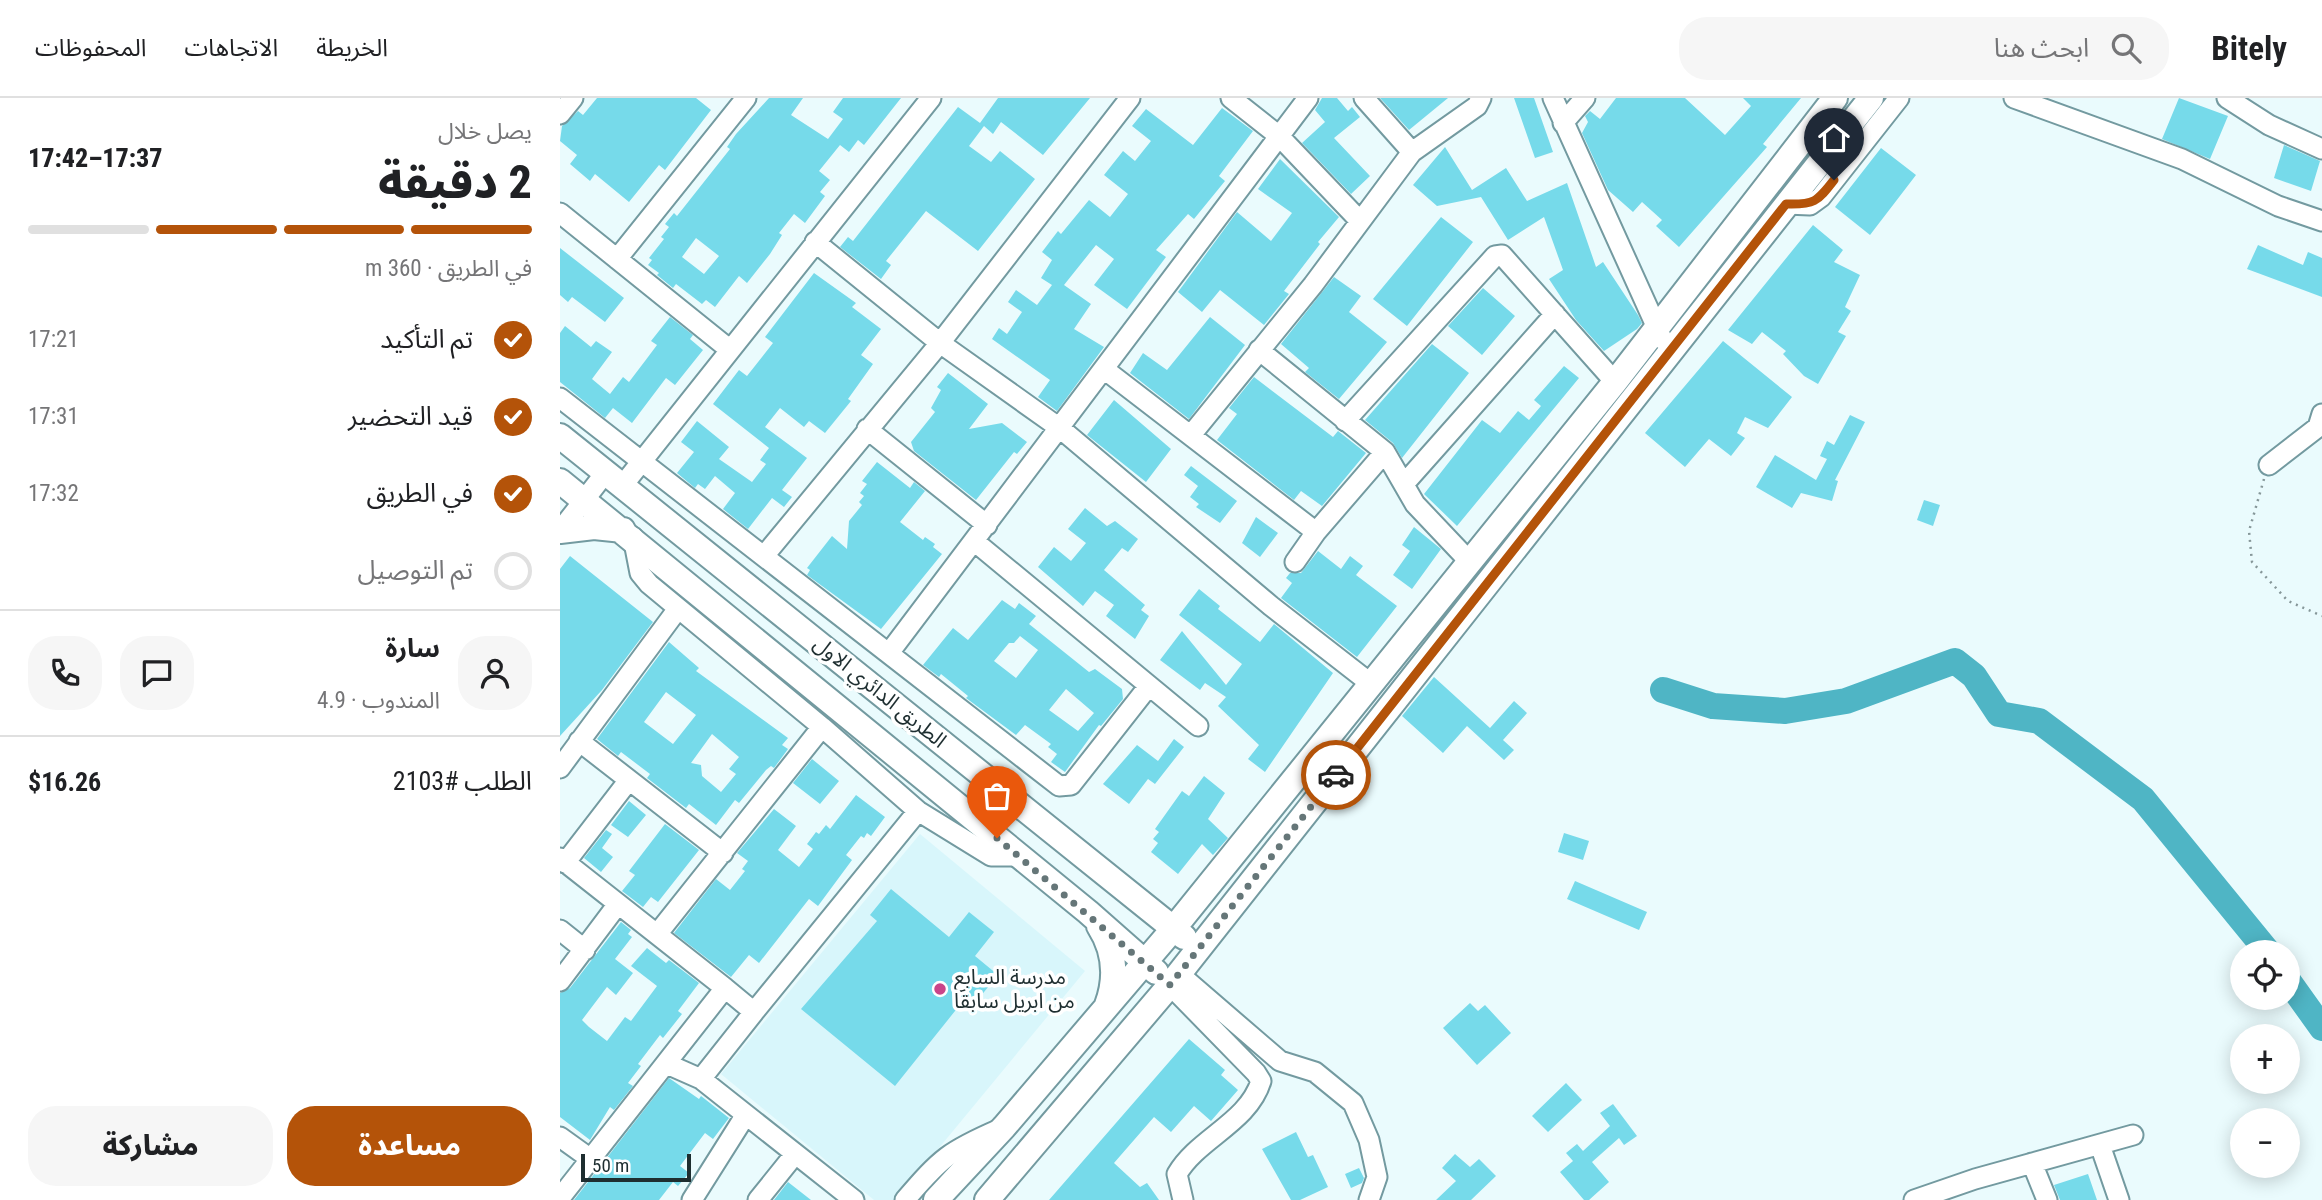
<!DOCTYPE html>
<html lang="ar">
<head>
<meta charset="utf-8">
<style>
  body { margin:0; font-family:"Roboto Condensed","Noto Sans Arabic",sans-serif; background:#f6f6f6; color:#202124; direction:rtl; height:100vh; display:flex; flex-direction:column; font-size:26px; white-space:nowrap }
  * { box-sizing:border-box; margin:0 }
  p { font-size:23px; color:#757577 }
  .icon { flex:none; width:38px; height:38px; fill:none; stroke:currentColor; stroke-width:2; stroke-linecap:round; stroke-linejoin:round }
  .map { position:relative; flex:1; overflow:hidden; direction:ltr }
  .sheet { display:flex; flex-direction:column; background:#fff; width:560px }
  .sheet>* { flex:none }
  .fabs { position:absolute; left:1670px; top:842px; display:grid; gap:14px }
  .fabs a { display:grid; place-items:center; width:70px; height:70px; border-radius:50%; background:#fff; box-shadow:0 4px 18px #0003; font-size:35px }
  .scale { position:absolute; left:21px; bottom:18px; width:110px; box-sizing:border-box; padding-left:7px; border:4px solid #1e2e30; border-top:0; font-size:19px; line-height:24px; white-space:nowrap; color:#1e2e30; -webkit-text-stroke:5px #fff; paint-order:stroke }
  .pin { position:absolute; display:grid; place-items:center; width:60px; height:60px; color:#fff; margin:-72px -30px; border-radius:50% 50% 50% 0; rotate:-45deg; box-shadow:0 0 7px #0007 }
  .pin .icon { rotate:45deg }
  .courier { position:absolute; display:grid; place-items:center; width:70px; height:70px; margin:-35px; border:5px solid #b45309; border-radius:50%; background:#fff; color:#222; box-shadow:0 2px 9px #0007 }
  .overview em { font-style:normal; font-weight:800 }
  .overview div { display:flex; flex-direction:column-reverse }
  .overview { display:flex; align-items:center; justify-content:space-between; height:119px; padding:0 28px }
  h1 { font-size:46px; font-weight:800; line-height:52px }
  .bar { display:grid; grid-template-columns:repeat(4,1fr); gap:10px 7px; align-content:center; height:84px; padding:0 28px }
  .bar i { height:9px; border-radius:5px; background:#e0e0e0 }
  .bar .current { background:#b45309 }
  .bar p { grid-column:span 4 }
  .line { display:flex; align-items:center; gap:18px; padding:0 28px; border-top:2px solid #e0e0e0 }
  .line div { flex:1 }
  .round { display:grid; place-items:center; flex:none; width:74px; height:74px; border-radius:28px; background:#f6f6f6 }
  ol { padding:0 28px; list-style:none }
  li { display:flex; align-items:center; gap:21px; height:77px }
  li p { margin-inline-start:auto }
  li .icon { padding:7px; border-radius:50%; background:#b45309; color:#fff; stroke-width:4 }
  li:last-child { color:#757577 }
  li i { width:38px; height:38px; border:4px solid #e0e0e0; border-radius:50% }
  .cta { display:flex; gap:14px; margin-top:auto; padding:14px 28px }
  .cta a { flex:1; height:80px; border-radius:28px; background:#b45309; color:#fff; font-size:28px; font-weight:800; line-height:80px; text-align:center }
  .cta a+a { background:#f6f6f6; color:#202124 }
  header { display:flex; align-items:center; gap:42px; box-sizing:border-box; height:98px; padding:0 35px; background:#fff; border-bottom:2px solid #e0e0e0 }
  header strong { font-size:33px }
  nav { display:flex; gap:38px; margin-inline-start:auto; font-size:24px }
  .search { width:490px; height:63px; background:#f6f6f6; display:flex; align-items:center; gap:18px; box-sizing:border-box; padding:0 24px; border-radius:28px; color:#757577; font-size:26px }
  main { display:flex; flex:1; min-height:0 }
  .map>svg:first-child { display:block }
  .built { fill:#d8f6fb }
  .lines { fill:none; stroke-linecap:round; stroke-linejoin:round }
  .river { stroke:#4fb5c5; stroke-width:26 }
  .building { fill:#76daea; fill-rule:evenodd }
  .minor-casing { stroke:#739aa0; stroke-width:23 }
  .major-casing { stroke:#739aa0; stroke-width:28 }
  .path { stroke:#869799; stroke-width:2.5; stroke-dasharray:2 5; stroke-linecap:butt }
  .minor { stroke:#fff; stroke-width:19 }
  .major { stroke:#fff; stroke-width:24 }
  .done { stroke:#657678; stroke-width:7; stroke-dasharray:0 12.6 }
  .route { stroke:#b45309; stroke-width:9 }
  .poi-dot { fill:#c9458a; stroke:#fff; stroke-width:2.5 }
  .labels { text-anchor:middle; stroke-width:7; stroke-linejoin:round; paint-order:stroke }
  .street-label { font-size:21px; fill:#1e2e30; stroke:#fff }
  .poi-label { font-size:21px; fill:#1e2e30; stroke:#fff; text-anchor:start }
</style>
</head>
<body>
<header>
<strong>Bitely</strong>
<div class="search"><svg class="icon" aria-label="search" viewBox="0 0 24 24"><circle cx="10" cy="10" r="6"/><path d="M15 15l6 6"/></svg>ابحث هنا</div>
<nav><a>الخريطة</a><a>الاتجاهات</a><a>المحفوظات</a></nav>
</header>
<main>
<div class="map">
<svg width="1762" height="1102" viewBox="0 0 1762 1102">
  <rect width="100%" height="100%" fill="#eafbfd"/>
  <path class="built" d="M360,736L525,873L336,1102H314L161,976Z"/>
  <g class="lines">
    <path class="river" d="M1103,592L1153,608L1225,613L1286,603L1395,563L1414,578L1439,616L1479,623L1583,701L1708,854
      M1727,881L1762,930"/>
  </g>
  <path class="building" d="M37,0H136L151,12L105,72L99,67L69,104L35,76L30,83L10,66L17,57L0,43L2,28L18,13L23,17Z
    M209,0H243L231,17L268,41L283,21L273,14L283,0H341L304,47L298,42L289,54L280,47L259,73L270,82L260,94L265,98L245,125L234,116L219,135L222,137L210,156L187,185L179,178L155,209L146,202L142,206L116,186L113,190L97,177L99,175L88,167L92,162L89,160L104,141L101,139L109,129L105,126L114,115L117,118L170,51L167,49L176,36ZM136,140L159,158L144,176L122,159Z
    M438,0H530L483,57L441,24L433,36L424,28L409,48L431,64L440,53L475,81L418,153L366,113L326,163L331,167L321,181L280,149L288,139L293,143L398,9L420,25Z
    M762,0H777L788,13L792,9L800,19L774,40L810,78L791,96L742,45L765,24L755,12Z
    M820,0H888L849,32Z
    M954,0H974L993,54L975,60Z
    M1056,0H1125L1165,37L1191,8L1183,0H1241L1203,46L1207,49L1119,149L1096,128L1102,122L1082,104L1073,114L1048,92L1022,35L1028,24L1025,18L1030,13L1040,21Z
    M1619,0L1668,18L1650,61L1602,41Z
    M662,10L693,33L659,78L665,83L634,121L628,116L596,152L606,159L567,211L534,187L554,161L536,147L504,187L531,206L514,231L544,249L497,313L478,299L490,282L432,241L439,230L447,236L462,214L448,204L456,192L477,207L492,187L481,180L492,162L482,154L498,133L501,136L529,102L550,119L568,96L544,77L563,53L575,63L591,43L572,28L586,11L633,47Z
    M1724,47L1760,63L1751,93L1714,80Z
    M885,49L912,92L946,70L967,103L1007,85L1036,169L1043,164L1078,217L1082,225L1077,231L1044,253L1016,222L989,181L1003,172L984,119L948,142L921,99L877,108L853,87Z
    M1321,50L1356,77L1310,137L1275,109Z
    M720,61L779,119L758,144L760,146L724,193L729,196L704,227L660,192L642,214L618,194L677,114L711,143L732,115L698,91Z
    M881,119L913,144L847,228L813,201Z
    M1253,127L1283,152L1274,164L1300,177L1285,209L1291,213L1278,234L1286,238L1258,286L1244,278L1223,256L1226,253L1202,234L1192,246L1168,232Z
    M1698,147L1743,167L1748,154L1762,160V199L1687,171Z
    M0,150L64,200L45,224L12,199L8,204L0,197Z
    M254,175L296,205L292,209L321,231L301,257L313,266L288,301L291,303L265,335L249,323L244,329L220,310L205,329L247,360L222,392L232,399L224,409L212,400L188,431L163,411L175,395L155,378L145,391L138,386L135,390L117,375L134,354L121,344L137,323L169,349L159,361L192,384L206,366L200,362L209,350L153,306L179,272L187,278L213,245L205,239Z
    M774,179L801,198L789,214L827,244L779,301L745,274L749,270L721,246Z
    M923,190L955,218L922,257L888,228Z
    M110,219L133,237L130,241L143,252L115,287L106,280L72,325L53,310L45,320L0,284V235L5,228L31,249L36,243L52,254L32,281L50,296L63,279L69,284L85,263L97,247L91,243Z
    M650,219L685,247L629,321L570,275L583,255L607,272Z
    M1163,243L1232,299L1208,330L1185,319L1177,335L1185,340L1171,358L1149,341L1125,369L1085,335Z
    M872,246L909,275L842,360L833,345L805,322Z
    M1004,268L1019,280L897,428L864,396L922,322L940,335L958,313L969,322L981,308L974,302Z
    M388,275L428,306L409,331L442,325L467,344L457,356L454,354L416,402L354,353L351,344L375,314L371,310L381,292L377,289Z
    M694,279L773,339L778,333L806,355L762,408L741,393L734,402L657,342L677,316L669,310Z
    M554,302L611,351L586,384L527,337Z
    M1290,317L1305,324L1275,382L1278,383L1272,403L1241,395L1232,410L1196,389L1215,357L1256,382L1267,361L1260,358L1267,343L1274,347Z
    M317,364L350,390L354,384L365,393L340,424L363,442L365,439L375,446L373,449L382,456L321,531L247,477L250,472L247,470L272,438L287,451L289,423L302,407L299,404L304,398L300,395L307,386L302,383Z
    M631,368L677,403L660,425L636,409L639,406L630,399L638,388L624,377Z
    M1364,402L1380,407L1373,428L1357,422Z
    M525,410L547,428L555,423L578,441L568,454L562,450L544,472L585,507L581,512L589,518L575,541L546,518L554,507L535,493L523,508L478,469L494,449L511,463L526,445L508,431Z
    M696,419L718,435L700,459L682,445Z
    M854,429L881,451L852,491L833,477L850,453L842,447Z
    M758,453L781,471L790,458L803,468L796,477L837,508L797,559L721,500L732,485L726,480L730,475H741Z
    M10,458L93,524L42,592L0,638V471Z
    M639,491L660,508L658,511L700,544L714,526L773,575L705,674L688,661L699,647L658,608L666,599L645,585L640,592L600,562L622,533L666,587L682,566L619,517Z
    M442,502L455,511L459,505L476,518L469,526L529,574L535,571L562,591L563,601L541,628L539,627L505,674L491,664L497,656L488,649L491,646L465,627L456,637L406,600L408,598L381,576L379,579L363,567L393,530L408,542ZM460,538L478,552L456,580L434,563L449,545H454ZM506,591L534,615L518,633L489,612Z
    M109,544L139,570L136,573L228,640L222,647L228,651L214,670L211,668L206,672L179,705L175,702L156,727L129,706L126,710L87,680L90,676L61,654L58,658L37,641ZM106,594L136,617L113,646L84,624ZM152,636L179,659L169,671L176,676L161,694L142,678L141,667L131,665Z
    M874,579L930,630L954,603L967,615L943,642L954,652L944,662L907,628L883,655L842,618Z
    M614,641L624,649L595,686L588,681L569,706L543,686L577,647L598,663Z
    M252,661L279,683L260,706L233,685Z
    M644,678L665,695L648,721L668,740L653,757L642,746L618,776L591,754L598,745L593,741L599,734L595,731L622,693L629,698Z
    M296,697L325,719L311,738L307,735L304,740L301,738L286,757L292,762L258,808L249,801L199,865L189,857L171,879L114,835L156,781L170,792L185,773L182,771L188,763L177,755L214,711L236,728L218,752L239,769L253,751L247,746L256,734L259,736L266,727L270,731Z
    M69,703L86,717L68,739L51,727Z
    M105,726L139,752L98,804L91,799L83,809L62,793L75,777L69,773Z
    M46,732L52,736L42,750L53,759L41,774L24,760Z
    M1004,735L1029,743L1023,762L998,754Z
    M1015,783L1087,814L1079,832L1007,801Z
    M331,791L389,839L409,814L434,834L415,858L438,877L415,905L407,898L335,988L241,911L317,823L310,817Z
    M61,824L71,832L68,836L72,839L55,861L73,875L56,897L47,889L22,922L29,929L47,943L65,919L71,923L97,888L71,868L87,850L106,865L109,862L139,885L118,913L122,916L103,940L100,937L78,966L81,968L68,985L73,988L54,1012L50,1009L30,1042L0,1019V895L10,890Z
    M910,905L918,913L925,907L951,935L917,967L883,930Z
    M629,941L665,972L661,977L678,992L651,1023L634,1008L611,1034L594,1019L554,1065L580,1089L587,1085L599,1102H489Z
    M109,980L139,1001L141,998L169,1020L153,1041L145,1035L120,1068L129,1075L118,1088L113,1084L99,1102H14Z
    M1006,985L1022,1002L988,1034L972,1018Z
    M1053,1006L1077,1038L1064,1047L1059,1040L1032,1064L1049,1084L1029,1102H1024L1000,1074L1013,1063L1006,1055L1017,1046L1023,1053L1050,1028L1040,1015Z
    M736,1034L748,1059L753,1057L768,1089L740,1102H731L702,1051Z
    M895,1056L910,1069L919,1061L936,1078L911,1102H876L896,1083L882,1070Z
    M799,1070L804,1080L802,1085L791,1090L785,1076Z
    M1528,1076L1537,1102H1500L1494,1087Z
    M228,1084L251,1102H214Z"/>
  <g class="lines">
    <g class="minor-casing">
      <path id="minor" d="M671,0L719,38L800,123
        M804,0L852,54
        M993,0L1102,241
        M1454,0L1622,61L1718,108L1762,123
        M1667,0L1709,27L1762,51
        M0,16L13,0
        M1003,25L1025,0
        M1226,106L1250,107L1261,99L1339,0
        M0,115L169,251
        M255,144L380,245L501,331L711,508L810,585
        M57,161L186,0
        M699,252L825,354L855,406L909,463
        M544,271L756,434L735,464
        M0,300L499,688L511,687L588,589
        M785,323L935,158L942,157L1055,284
        M307,331L427,427
        M631,337L753,187L852,54L917,8L921,0
        M1709,367L1758,329L1762,316
        M844,386L995,216
        M63,387L371,0
        M0,433L46,374
        M756,434L825,354
        M73,439L80,475L89,486L262,629L358,713L431,758H458
        M414,443L638,628
        M204,458L380,245L570,0
        M329,555L748,0
        M19,643L163,755
        M0,670L117,512
        M0,760L165,890
        M5,765L69,682
        M0,832L25,852
        M98,835L262,629
        M619,876L720,963L755,974L793,1005L809,1042L817,1079L809,1102
        M0,883L58,806
        M610,887L696,975L701,983C688,1025 638,1040 617,1076L623,1102
        M107,966L141,981L194,914
        M141,981L294,1102
        M0,1039L32,1062
        M1540,1047L1559,1102
        M1472,1065L1487,1102
        M0,1100L165,890L194,914L358,713
        M132,1102L185,1018
        M198,1102L235,1056
        M345,1102C381,1060 389,1053 440,1031
        M1354,1102L1415,1081L1573,1037"/>
    </g>
    <g class="major-casing">
      <path id="major" d="M0,338L624,839
        M0,383L528,814L596,874
        M0,433L34,429L63,432
        M539,828C555,853 557,880 547,907
        M376,1102L444,1029L614,830L1055,284L1275,0
        M427,1102L610,887L1311,0"/>
    </g>
    <path class="path" d="M1704,381L1689,433L1692,464L1728,503L1762,518"/>
    <use href="#minor" class="minor"/>
    <use href="#major" class="major"/>
  </g>
  <g class="lines">
    <path class="done" d="M437,740L610,887L776,677"/>
    <path class="route" d="M776,677L1226,106C1254,107 1257,104 1274,82"/>
  </g>
  <circle class="poi-dot" cx="380" cy="891" r="7"/>
  <g class="labels">
    <g class="street-label">
      <text transform="translate(320 594) rotate(39)" y="7">الطريق الدائري الاول</text>
    </g>
    <g class="poi-label">
      <text x="394" y="886">مدرسة السابع<tspan x="394" dy="24">من ابريل سابقا</tspan></text>
    </g>
  </g>
</svg>
<div class="fabs">
<a><svg class="icon" aria-label="locate" viewBox="0 0 24 24"><circle cx="12" cy="12" r="6"/><path d="M12 2v4M12 18v4M2 12h4M18 12h4"/></svg></a>
<a>+</a>
<a>−</a>
</div>
<div class="scale">50 m</div>
<div class="pin" style="left:437px;top:740px;background:#ea580c"><svg class="icon" aria-label="bag" viewBox="0 0 24 24"><path d="M5 8h14l-1 12H6zM9 8a3 3 0 0 1 6 0"/></svg></div>
<div class="pin" style="left:1274px;top:82px;background:#1f2937"><svg class="icon" aria-label="home" viewBox="0 0 24 24"><path d="M3 11l9-7 9 7M6 9v11h12V9"/></svg></div>
<div class="courier" style="left:776px;top:677px"><svg class="icon" aria-label="car" viewBox="0 0 24 24"><path d="M5 17H2v-5l4-1 3-4h7l3 4 3 1v5h-3M9 17h6M6 11h13"/><circle cx="7" cy="17" r="2"/><circle cx="17" cy="17" r="2"/></svg></div>
</div>
<section class="sheet">
<div class="overview"><div><h1>2 دقيقة</h1><p>يصل خلال</p></div><em>17:37–17:42</em></div>
<div class="bar"><i class="current"></i><i class="current"></i><i class="current"></i><i></i><p>في الطريق · 360 m</p></div>
<ol>
<li><svg class="icon" aria-label="check" viewBox="0 0 24 24"><path d="M5 12l5 5 9-10"/></svg>تم التأكيد<p>17:21</p></li>
<li><svg class="icon" aria-label="check" viewBox="0 0 24 24"><path d="M5 12l5 5 9-10"/></svg>قيد التحضير<p>17:31</p></li>
<li><svg class="icon" aria-label="check" viewBox="0 0 24 24"><path d="M5 12l5 5 9-10"/></svg>في الطريق<p>17:32</p></li>
<li><i></i>تم التوصيل</li>
</ol>
<div class="line" style="height:126px"><a class="round"><svg class="icon" aria-label="person" viewBox="0 0 24 24"><circle cx="12" cy="8" r="4"/><path d="M4 21q1-7 8-7t8 7"/></svg></a><div><b>سارة</b><p>المندوب · 4.9</p></div><a class="round"><svg class="icon" aria-label="chat" viewBox="0 0 24 24"><path d="M4 5h16v11H9l-5 4z"/></svg></a><a class="round"><svg class="icon" aria-label="phone" viewBox="0 0 24 24"><path d="M5 4h4l2 5-3 2q2 4 5 5l2-3 5 2v4C11 20 4 13 5 4z"/></svg></a></div>
<div class="line" style="height:91px"><div>الطلب #2103</div><b>$16.26</b></div>
<div class="cta"><a>مساعدة</a><a>مشاركة</a></div>
</section>
</main>
</body>
</html>
